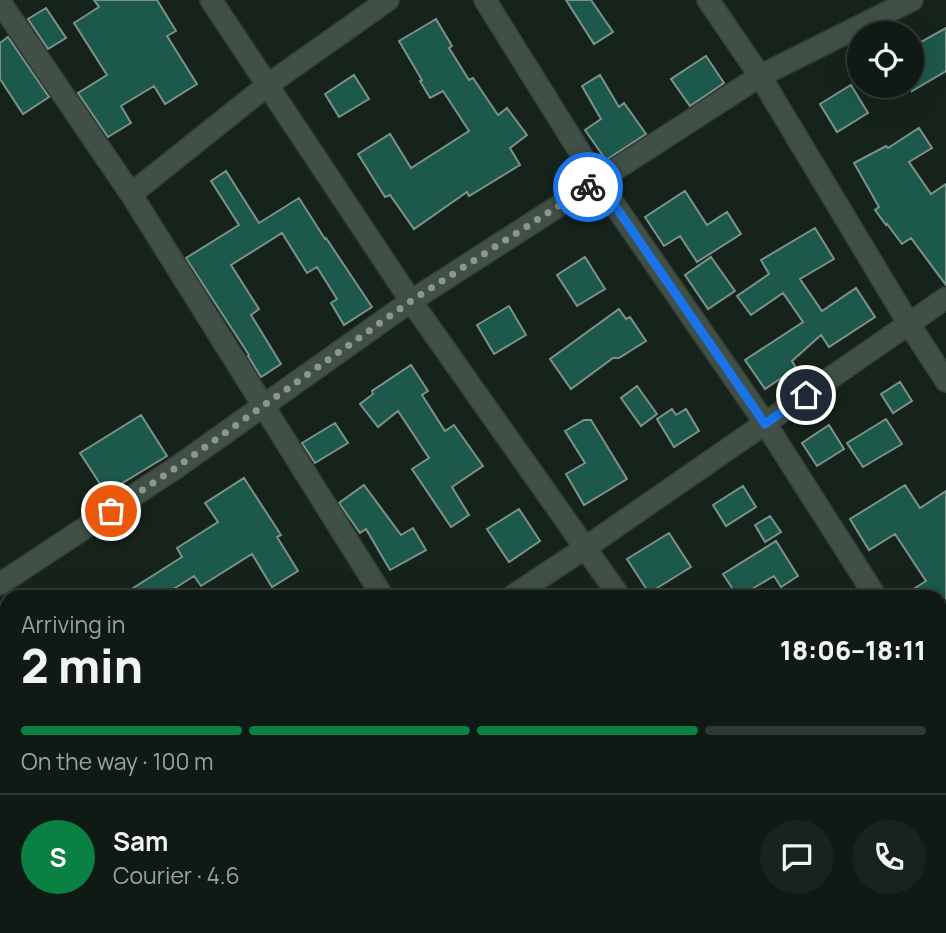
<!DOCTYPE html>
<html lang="en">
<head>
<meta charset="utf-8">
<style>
  body { margin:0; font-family:Manrope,sans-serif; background:#19231d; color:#f1f3f6; height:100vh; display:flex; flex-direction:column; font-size:26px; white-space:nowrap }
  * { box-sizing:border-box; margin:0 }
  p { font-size:23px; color:#9ca1a0 }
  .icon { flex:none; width:38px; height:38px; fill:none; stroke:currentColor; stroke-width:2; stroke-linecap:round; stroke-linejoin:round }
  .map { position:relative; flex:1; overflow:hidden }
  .drawer { position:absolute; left:0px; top:590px; width:947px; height:345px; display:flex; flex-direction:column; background:#101a14; border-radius:21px 21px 0 0; box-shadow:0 7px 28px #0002,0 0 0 2px #303834 }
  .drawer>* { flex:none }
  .tools { position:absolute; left:847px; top:21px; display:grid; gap:14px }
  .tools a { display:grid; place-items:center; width:77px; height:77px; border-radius:50%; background:#101a14; box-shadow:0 7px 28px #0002,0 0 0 2px #303834; font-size:35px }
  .pin { position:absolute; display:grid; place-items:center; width:60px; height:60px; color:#fff; margin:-30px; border:4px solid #fff; border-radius:50%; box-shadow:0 2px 7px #0007 }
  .courier { position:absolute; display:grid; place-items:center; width:70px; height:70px; margin:-35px; border:5px solid #1a73e8; border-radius:50%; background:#fff; color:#222; box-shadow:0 2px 9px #0007 }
  .headline em { font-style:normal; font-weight:800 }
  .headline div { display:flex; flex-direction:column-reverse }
  .headline { display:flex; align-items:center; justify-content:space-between; height:119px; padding:0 21px }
  h1 { font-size:46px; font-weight:800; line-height:52px }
  .bar { display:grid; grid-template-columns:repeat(4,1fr); gap:10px 7px; align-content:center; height:84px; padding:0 21px }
  .bar i { height:9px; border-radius:5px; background:#303834 }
  .bar .active { background:#0b8043 }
  .bar p { grid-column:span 4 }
  .line { display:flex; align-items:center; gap:18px; padding:0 21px; border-top:2px solid #303834 }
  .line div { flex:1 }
  .round { display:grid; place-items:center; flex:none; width:74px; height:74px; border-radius:37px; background:#19231d }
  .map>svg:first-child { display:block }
  .building { fill:#1c594b; stroke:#7d918b; stroke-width:2 }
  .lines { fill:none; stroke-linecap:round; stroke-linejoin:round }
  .minor-casing { stroke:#323d36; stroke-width:24 }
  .minor { stroke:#415046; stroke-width:21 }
  .done { stroke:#8c968f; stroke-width:7; stroke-dasharray:0 12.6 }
  .route { stroke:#1a73e8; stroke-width:9 }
</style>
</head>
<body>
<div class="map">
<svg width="946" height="933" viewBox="0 0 946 933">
  <rect width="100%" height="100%" fill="#16231b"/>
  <path class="building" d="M94,0H157L176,31L167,36L197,84L165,104L154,86L121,106L131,123L108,137L78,93L107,75L74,23L99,7Z
    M566,0H591L613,32L594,44Z
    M46,8L66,38L48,49L28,19Z
    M436,19L452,46L449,48L469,80L473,78L498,115L507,108L527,135L510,148L520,165L469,196L467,192L414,229L390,195L385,197L358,154L390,134L411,168L469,131L443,91L430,98L420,81L422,80L399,41Z
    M946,28V71L912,91V47Z
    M8,37L49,97L23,114L0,79V43Z
    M706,56L724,83L690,106L671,79Z
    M354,75L369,99L339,117L325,94Z
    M600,75L619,107L624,103L646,134L606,160L585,130L601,119L582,86Z
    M851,85L868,113L837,132L820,104Z
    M919,128L932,148L909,162L931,194L946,184V285L911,238L902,244L887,224L886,225L875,210L879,207L854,163L886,146L888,148Z
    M226,171L259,223L299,198L325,239L326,238L372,307L344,325L331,303L337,299L317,267L307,273L282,233L231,265L259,309L251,315L281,364L261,377L248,356L249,355L186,258L239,225L211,181Z
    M685,191L707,225L727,212L741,234L697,262L680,236L664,246L645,217Z
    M815,228L834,259L800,279L822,311L856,288L875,317L829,347L821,335L792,361L796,368L765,389L745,360L803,322L783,293L751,315L737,296L769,274L761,260Z
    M585,257L605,289L577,306L557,275Z
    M711,257L735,291L708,309L685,275Z
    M509,306L526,335L494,354L477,325Z
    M619,309L626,319L630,317L646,341L619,358H613L571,389L550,359Z
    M411,365L428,391L422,395L445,431L454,425L483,466L452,487L469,515L451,527L412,469L429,458L398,411L378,427L360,404L373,394L372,391Z
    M900,382L912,401L893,413L881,394Z
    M637,386L657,414L641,426L621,398Z
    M672,409L676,415L686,409L699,431L674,447L657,419Z
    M141,415L167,456L106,493L80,453Z
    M886,419L902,444L863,467L847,443Z
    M584,420H591L627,479L584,505L566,474L585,463L565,431Z
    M335,423L348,443L315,463L302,443Z
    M829,425L844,449L817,466L802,443Z
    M244,478L281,535L277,537L298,571L272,587L252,554L201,586L194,576L161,597H119L182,557L177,548L218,522L205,503Z
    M364,485L401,535L413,528L426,550L390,570L366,529L360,533L339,503Z
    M905,485L920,508L946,491V614L940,604V597H901L926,581L895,534L869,550L850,519Z
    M743,486L756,507L726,526L713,505Z
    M519,509L540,541L509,562L487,529Z
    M770,516L781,532L765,542L755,525Z
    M669,533L691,567L649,593L627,559Z
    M776,541L798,576L781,587L774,576L738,597L723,574Z"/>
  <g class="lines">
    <g class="minor-casing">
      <path id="minor" d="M211,0L411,301L620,597
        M485,0L598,181L765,423L876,597
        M708,0L760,76L909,324L946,381
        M0,2L131,194L383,597
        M131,194L269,84L388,0
        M0,584L177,467L411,301L760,76L912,0
        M511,597L585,548L946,298
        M940,645L946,642
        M940,697L946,707
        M0,801L7,811
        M352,928L355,933
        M851,928L855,933
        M13,933L21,928
        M483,933L491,928"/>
    </g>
    <use href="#minor" class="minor"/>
  </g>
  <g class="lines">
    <path class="done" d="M111,511L177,467L411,301L588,187"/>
    <path class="route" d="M588,187L598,181L765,424L806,395"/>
  </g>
</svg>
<div class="tools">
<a><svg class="icon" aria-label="locate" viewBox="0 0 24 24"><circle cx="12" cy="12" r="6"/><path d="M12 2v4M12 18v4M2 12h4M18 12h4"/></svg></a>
</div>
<div class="pin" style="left:111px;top:511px;background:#ea580c"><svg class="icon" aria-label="bag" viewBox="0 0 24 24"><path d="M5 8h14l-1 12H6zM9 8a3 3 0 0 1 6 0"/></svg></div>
<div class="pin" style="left:806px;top:395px;background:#1f2937"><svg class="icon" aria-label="home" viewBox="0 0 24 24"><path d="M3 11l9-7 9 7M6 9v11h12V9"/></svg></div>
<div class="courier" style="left:588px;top:187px"><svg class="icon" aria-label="bike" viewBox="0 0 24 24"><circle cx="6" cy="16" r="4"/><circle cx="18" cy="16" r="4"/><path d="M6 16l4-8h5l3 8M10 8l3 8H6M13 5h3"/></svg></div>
<section class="drawer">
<div class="headline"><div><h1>2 min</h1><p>Arriving in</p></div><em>18:06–18:11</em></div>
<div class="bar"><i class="active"></i><i class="active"></i><i class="active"></i><i></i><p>On the way · 100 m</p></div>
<div class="line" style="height:126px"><b class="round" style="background:#0b8043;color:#fff">S</b><div><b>Sam</b><p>Courier · 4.6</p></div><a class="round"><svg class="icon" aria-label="chat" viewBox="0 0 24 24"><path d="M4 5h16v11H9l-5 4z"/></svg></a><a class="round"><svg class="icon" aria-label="phone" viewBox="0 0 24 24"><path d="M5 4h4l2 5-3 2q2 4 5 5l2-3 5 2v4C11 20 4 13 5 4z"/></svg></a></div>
</section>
</div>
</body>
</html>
